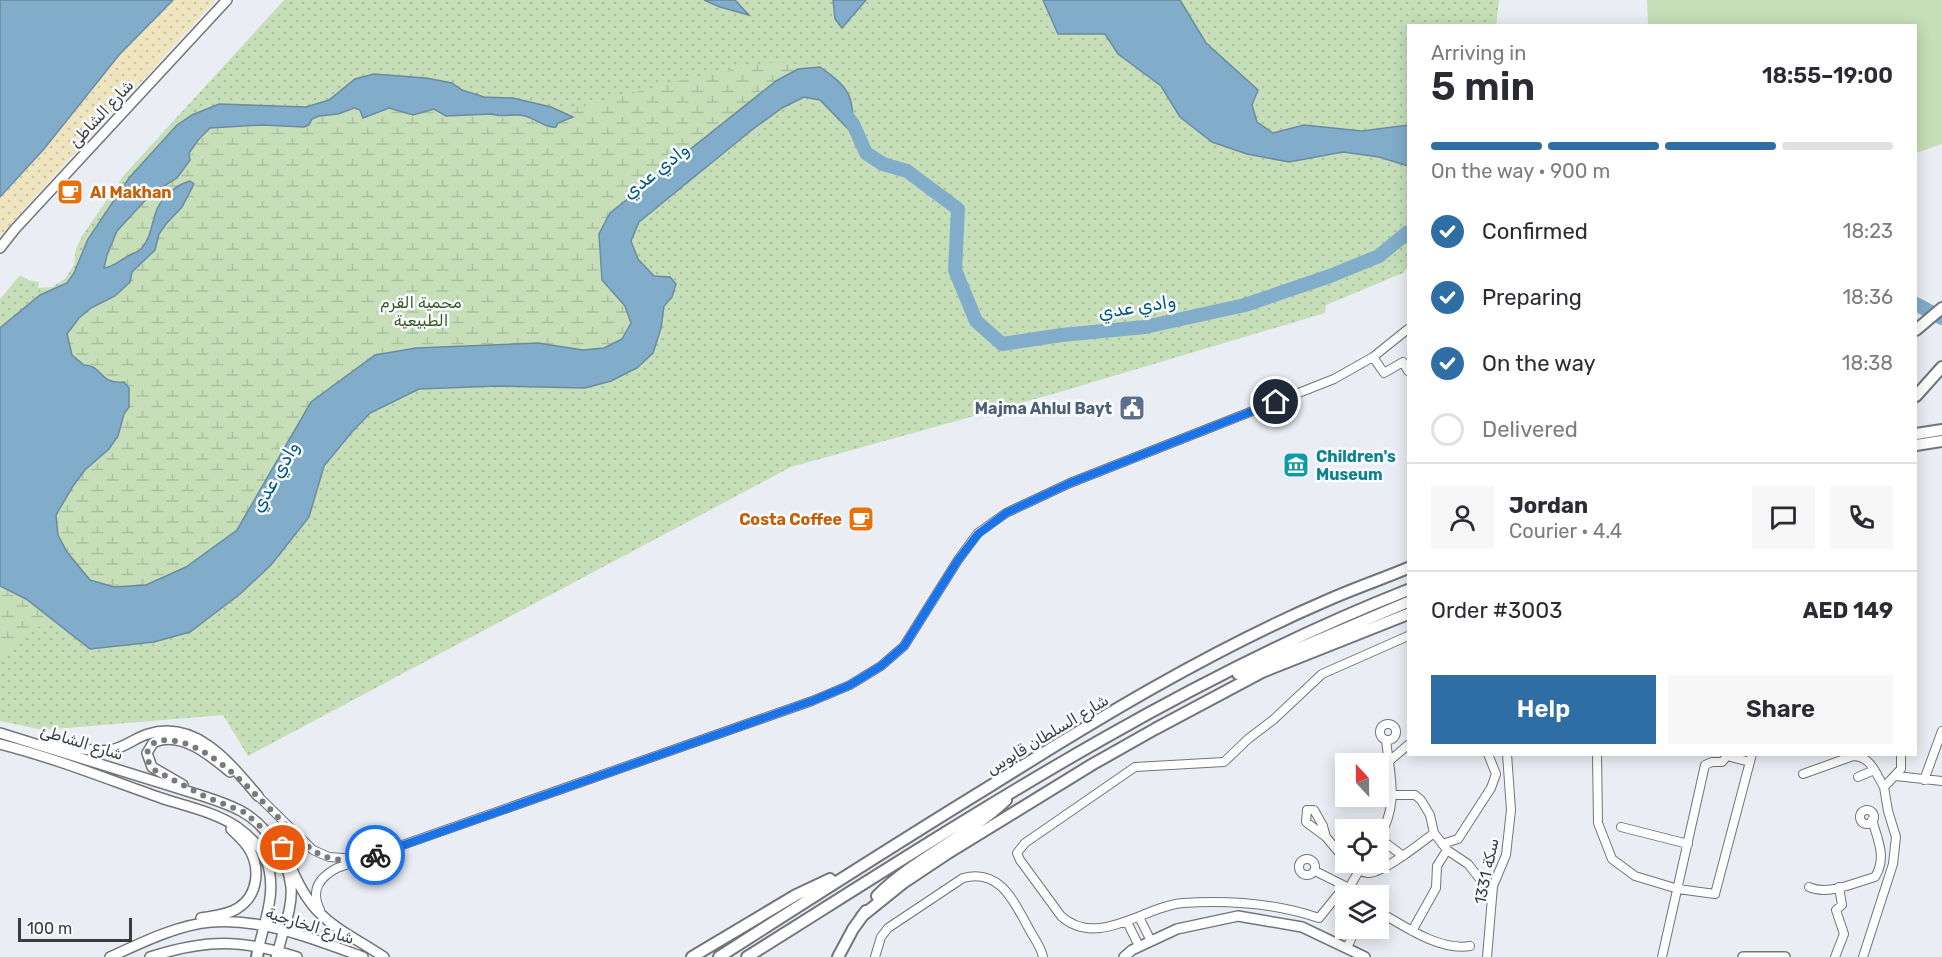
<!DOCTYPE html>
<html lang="en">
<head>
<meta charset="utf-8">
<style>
  body { margin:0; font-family:Rubik,"Noto Sans Arabic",sans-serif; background:#f7f7f7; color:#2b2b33; height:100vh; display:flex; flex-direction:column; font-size:22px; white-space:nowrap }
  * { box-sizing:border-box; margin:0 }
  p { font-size:20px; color:#7c7c81 }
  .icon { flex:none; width:33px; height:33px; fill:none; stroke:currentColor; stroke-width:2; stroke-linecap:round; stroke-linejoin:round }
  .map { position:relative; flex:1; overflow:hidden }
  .drawer { position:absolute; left:1407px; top:24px; width:510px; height:732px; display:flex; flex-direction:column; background:#fff; border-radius:0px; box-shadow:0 3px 15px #0003 }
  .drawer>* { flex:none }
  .needle { width:39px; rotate:338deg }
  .fabs { position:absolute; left:1335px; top:753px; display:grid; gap:12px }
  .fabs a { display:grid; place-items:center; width:54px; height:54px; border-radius:0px; background:#fff; box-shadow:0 3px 15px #0003; font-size:30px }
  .scale { position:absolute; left:18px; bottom:15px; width:114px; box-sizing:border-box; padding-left:6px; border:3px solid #3a3c3e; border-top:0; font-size:16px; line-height:21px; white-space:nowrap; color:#3a3c3e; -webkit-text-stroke:4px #f9fcff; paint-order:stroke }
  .pin { position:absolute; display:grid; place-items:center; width:51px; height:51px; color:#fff; margin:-26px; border:3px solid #fff; border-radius:50%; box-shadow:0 2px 6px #0007 }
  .courier { position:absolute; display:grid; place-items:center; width:60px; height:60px; margin:-30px; border:4px solid #1a73e8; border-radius:50%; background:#fff; color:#222; box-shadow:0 2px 8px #0007 }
  .head em { font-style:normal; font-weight:600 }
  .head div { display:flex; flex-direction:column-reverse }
  .head { display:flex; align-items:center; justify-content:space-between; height:102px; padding:0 24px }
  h1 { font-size:39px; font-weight:600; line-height:45px }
  .bar { display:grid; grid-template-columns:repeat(4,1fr); gap:9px 6px; align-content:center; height:72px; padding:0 24px }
  .bar i { height:8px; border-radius:4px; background:#e1e1e2 }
  .bar .selected { background:#2f6ea5 }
  .bar p { grid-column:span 4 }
  .line { display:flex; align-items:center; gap:15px; padding:0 24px; border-top:2px solid #e1e1e2 }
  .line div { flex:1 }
  .round { display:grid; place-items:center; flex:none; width:63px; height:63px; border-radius:0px; background:#f7f7f7 }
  ol { padding:0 24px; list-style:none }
  li { display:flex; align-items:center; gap:18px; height:66px }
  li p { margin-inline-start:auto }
  li .icon { padding:6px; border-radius:50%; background:#2f6ea5; color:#fff; stroke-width:4 }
  li:last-child { color:#7c7c81 }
  li i { width:33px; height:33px; border:3px solid #e1e1e2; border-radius:50% }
  .primary-button { display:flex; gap:12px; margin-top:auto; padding:12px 24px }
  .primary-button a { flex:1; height:69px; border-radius:0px; background:#2f6ea5; color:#fff; font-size:24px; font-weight:600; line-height:69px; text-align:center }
  .primary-button a+a { background:#f7f7f7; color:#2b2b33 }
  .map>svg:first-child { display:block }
  .grass { fill:url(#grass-dots) }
  .wetland { fill:url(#wetland-marsh) }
  .sand { fill:url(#sand-dots) }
  .park { fill:#c6dfb9 }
  .water { fill:#81adca; stroke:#6c8ba0; stroke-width:1.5 }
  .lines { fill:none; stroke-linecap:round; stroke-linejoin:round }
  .river { stroke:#81adca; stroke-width:14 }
  .minor-casing { stroke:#71747a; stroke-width:10 }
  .major-casing { stroke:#71747a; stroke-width:12 }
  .highway-casing { stroke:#71747a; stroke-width:14 }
  .minor { stroke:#fff; stroke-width:8 }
  .major { stroke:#fff; stroke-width:9 }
  .highway { stroke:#fff; stroke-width:10 }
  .done { stroke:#787a7e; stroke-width:6; stroke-dasharray:0 10.8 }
  .route { stroke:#1a73e8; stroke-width:8 }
  .labels { text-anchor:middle; stroke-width:5; stroke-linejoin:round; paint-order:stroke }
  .street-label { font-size:16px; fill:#3a3c3e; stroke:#f9fcff }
  .food-label { font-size:16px; font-weight:bold; fill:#c56008; stroke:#f9fcff; text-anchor:start }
  .park-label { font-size:16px; fill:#36581f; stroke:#f9fcff }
  .service-label { font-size:16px; font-weight:bold; fill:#4e5e75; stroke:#f9fcff; text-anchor:end }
  .culture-label { font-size:16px; font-weight:bold; fill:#0d838f; stroke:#f9fcff; text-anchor:start }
  .water-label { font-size:18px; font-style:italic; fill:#01547b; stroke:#f9fcff }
</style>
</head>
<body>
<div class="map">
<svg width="1942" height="957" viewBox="0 0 1942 957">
  <defs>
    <pattern id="grass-dots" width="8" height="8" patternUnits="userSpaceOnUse" patternTransform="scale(1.5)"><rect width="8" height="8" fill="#c6dfb9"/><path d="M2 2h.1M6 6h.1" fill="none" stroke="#abc0a0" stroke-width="1.8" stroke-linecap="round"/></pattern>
    <pattern id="wetland-marsh" width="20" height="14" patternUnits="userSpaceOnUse" patternTransform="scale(1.5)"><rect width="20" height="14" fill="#c6dfb9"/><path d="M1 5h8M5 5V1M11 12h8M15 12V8" fill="none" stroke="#abc0a0"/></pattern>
    <pattern id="sand-dots" width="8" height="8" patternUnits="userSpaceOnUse" patternTransform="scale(1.5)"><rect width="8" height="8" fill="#eee5bf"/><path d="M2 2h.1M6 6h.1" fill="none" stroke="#cdc5a5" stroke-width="1.8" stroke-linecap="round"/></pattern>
  </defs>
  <rect width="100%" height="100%" fill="#eaeef4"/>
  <path class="grass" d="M284,0H1499L1496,25L1408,26V266L1403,273L1326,305L1325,313L1060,392L791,467L248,756L223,715L43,730L0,721V299L20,275L28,280L39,282L38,288L52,287L65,279L74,265L76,249L82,236L124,175Z"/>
  <path class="wetland" d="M780,61L798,69L776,81L610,213L602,280L625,306L631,323L622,339L604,348L583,350L538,343L416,348L311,402L237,530L186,567L146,585L114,587L90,580L67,552L58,535L56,515L73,486L85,470L97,461L118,436L125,413L129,407V388L124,383C107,384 111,381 99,371C96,368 90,368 86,366C72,359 70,348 67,334L79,318L91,308L114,296L132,272L155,250L159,234L166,224L182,207L194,184L155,211L150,235L140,250L128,255L111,267L104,268L107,255L117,231L151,194L165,187L190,160L189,153L199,139L210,128L262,125L304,127L312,119L319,116L338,114L354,108L360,110L362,118L389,108L413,115L434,109L496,116H524L551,128L572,117L552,107H580L681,80Z
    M0,586L26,599L52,621L38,627L0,657Z"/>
  <path class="sand" d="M174,0H216L31,201L0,237V198L45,149L119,56Z"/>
  <path class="park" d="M1647,0H1942V144L1916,153V26L1648,25Z"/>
  <path class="water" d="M0,0H173L119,55L44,149L0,197Z
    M704,0H735L749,15L720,7Z
    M833,0H866L842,28L835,19Z
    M1043,0H1180L1206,43L1258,90L1252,105L1257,122L1273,133L1304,125L1362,131L1408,125V166L1379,157L1343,152L1289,162L1247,154L1212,142L1180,117L1161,86L1118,54L1105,34H1058Z
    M820,67C853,90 852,96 854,135L820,100L804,97L782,108L753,129L639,222L631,241L638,259L654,276L670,277L676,284L672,297L664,306L661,328L653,353L637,368L611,381L585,388L497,386L419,389L370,413L351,433L324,466L309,517L271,565L240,594L190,632L154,642L90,649L26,599L0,586V328L40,295L67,283L74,273L88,239L129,178L177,125L192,115L219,104L306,107L329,100L355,79L374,74L426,78L452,83L462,90L484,97L513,98L551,107L573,117L558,123L556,127C546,129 535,118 525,116C514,113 502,118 492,114L446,116L434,109L413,115L389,108L363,118L360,110L354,108L338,114L319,116L312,119L309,125L304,127L262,125L210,128L199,139L189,153L190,160L177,178L151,194L117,231L107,255L104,268C113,267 118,262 125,258C129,254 137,253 141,249C150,239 151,227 155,215C159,199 175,185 190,181L194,184L182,207L166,224L159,234L155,250L132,272L130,282L115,296L91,308L79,318L67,334L72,355L84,365C103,365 99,385 124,382L129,388V407L124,414L118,436L109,449L85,470L73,486L56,515L58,535L67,552L90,580L114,587L146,585L186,567L237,530L311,402L375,355L416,348L538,343L583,350L604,348L622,339L631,323L625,306L602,280L599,234L610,213L776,81L798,69Z"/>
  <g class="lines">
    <path class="river" d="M843,111L853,124L866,153L883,164L907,171L958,209L955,270L976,321L1002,344L1062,335L1145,327L1245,305L1330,276L1379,256L1408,232
      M1916,304L1942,318"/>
    <g class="minor-casing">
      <path id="minor" d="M1373,357L1384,373L1403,362L1408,371
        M1380 732a8 8 0 1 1 16 0a8 8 0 1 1-16 0Z
        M1597,754L1598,823L1612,859L1635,876L1678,889L1715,894L1752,754
        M1388,762L1408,745
        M1803,774L1853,756C1871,756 1876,774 1884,787
        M1896,776L1942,781
        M1858,777L1874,770
        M1924,780L1942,731
        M1393,795H1415L1421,800L1430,815L1434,833L1447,850L1468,864L1483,883L1493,886
        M258,796L313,850L329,857L357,859
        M1860 817a7 7 0 1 1 14 0a7 7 0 1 1-14 0Z
        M1621,827L1688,844
        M1326,837L1323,826L1314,810H1307L1306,822L1326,837L1346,861
        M1379,838L1403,856
        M1378,839C1400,804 1390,777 1386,740
        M1442,844L1458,839L1491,788L1496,774L1488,754
        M1299 867a8 8 0 1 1 16 0a8 8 0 1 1-16 0Z
        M1347,862C1354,868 1359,872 1368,873C1382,874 1422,842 1434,833
        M1315,871L1345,886L1360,896
        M1345,886L1319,918C1275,903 1230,900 1183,903C1145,906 1097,949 1061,916L1020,860L1017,853L1025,843L1135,767L1224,762L1248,739L1273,720L1322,674L1408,636
        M1809,887C1828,896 1856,882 1875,877C1887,858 1878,840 1872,820
        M1349,888L1364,862
        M320,910C310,890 320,877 337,868L812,701L850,685L881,666L904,646L958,560L978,533L1006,513L1070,483L1334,379L1373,357L1408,329
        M1378,911C1404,926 1439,951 1470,946
        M1139,917L1151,941
        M1127,922L1139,946
        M1412,931L1436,888L1437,866L1447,850
        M1347,948L1356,928
        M875,957L881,937L888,928L963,878C1000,868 1014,902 1028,927C1033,937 1041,946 1043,957
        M1487,957L1493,886L1506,855L1511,810L1507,754
        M1662,957L1705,765L1712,762H1722L1727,756L1750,762
        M1835,957L1844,934L1836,910L1842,905L1839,887
        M1863,957L1893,864L1896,837L1888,811L1884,787L1901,769V754"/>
    </g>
    <g class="major-casing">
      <path id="major" d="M0,248L15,229L227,0
        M0,733L206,797C218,801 230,805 241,811C267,825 288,858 291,887C293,908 282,932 278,952
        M50,742C69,745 90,753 110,750C125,748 134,738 148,734C196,719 230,763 258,796
        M0,744C55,758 107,779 161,798C185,806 215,812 237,827C248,835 259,845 265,857C278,887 266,917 259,946
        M183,785L152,767L147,753L153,743C179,729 211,756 230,772
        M289,862C312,921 335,925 384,957
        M201,918C213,916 228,915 238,908C259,895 261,865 247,846C242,839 236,834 231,829
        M110,957C141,943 177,925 211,922C263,918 314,939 363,957
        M150,957C206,939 241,939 297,957
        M1124,957L1132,950L1177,929L1238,916L1302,927L1365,957
        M1743,957H1785"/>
    </g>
    <g class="highway-casing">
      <path id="highway" d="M1916,330L1942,308
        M1916,396L1942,367
        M1916,434L1942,430
        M1916,445L1942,441
        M1238,674L1408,602
        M877,896C915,858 967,837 1006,800
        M862,916L903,883L948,853L1093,764L1155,729L1262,672L1408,614
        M257,957L259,946
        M277,957L278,952
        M692,957L796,895L830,879
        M719,957C808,900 897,843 987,788C1097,719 1209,651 1328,600C1355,588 1382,579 1408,568
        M747,957C961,823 1172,683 1408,590
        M838,957L853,929L866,911"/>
    </g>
    <use href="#minor" class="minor"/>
    <use href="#major" class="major"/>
    <use href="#highway" class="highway"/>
  </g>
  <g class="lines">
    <path class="done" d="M283,848L278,842L244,812L206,797L156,771C148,764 145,757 149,747C156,740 164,739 174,741C214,746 258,798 286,825C297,836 307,848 321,855C337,862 359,861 375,855"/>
    <path class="route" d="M375,855L812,701L850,685L881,666L904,646L958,560L978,534L1006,513L1070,483L1276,402"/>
  </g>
  <defs>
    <g id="cafe-square" transform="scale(1.35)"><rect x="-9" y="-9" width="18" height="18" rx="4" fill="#e8710a" stroke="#f9fcff"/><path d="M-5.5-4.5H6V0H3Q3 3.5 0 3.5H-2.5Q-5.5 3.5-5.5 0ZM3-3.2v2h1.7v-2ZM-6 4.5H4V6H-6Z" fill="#fff"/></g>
    <g id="civic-square" transform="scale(1.35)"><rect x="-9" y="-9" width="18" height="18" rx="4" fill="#5c6f8a" stroke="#f9fcff"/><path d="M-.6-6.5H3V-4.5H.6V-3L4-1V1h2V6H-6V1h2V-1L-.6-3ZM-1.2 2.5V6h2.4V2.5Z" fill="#fff"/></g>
    <g id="museum-square" transform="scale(1.35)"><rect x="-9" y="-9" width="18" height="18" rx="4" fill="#0f9aa8" stroke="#f9fcff"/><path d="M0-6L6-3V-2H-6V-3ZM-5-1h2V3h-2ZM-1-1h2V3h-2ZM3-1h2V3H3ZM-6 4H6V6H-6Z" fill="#fff"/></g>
  </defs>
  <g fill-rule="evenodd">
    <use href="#cafe-square" x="70" y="192"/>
    <use href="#civic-square" x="1132" y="408"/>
    <use href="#museum-square" x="1296" y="465"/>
    <use href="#cafe-square" x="861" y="519"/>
  </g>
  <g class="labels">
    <g class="street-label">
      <text transform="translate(101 113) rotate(-47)" y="6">شارع الشاطئ</text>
      <text transform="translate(1047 734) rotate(-31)" y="6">شارع السلطان قابوس</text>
      <text transform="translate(82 742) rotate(17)" y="6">شارع الشاطئ</text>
      <text transform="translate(1486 871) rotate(-78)" y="6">سكة 1331</text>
      <text transform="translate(310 925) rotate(17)" y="6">شارع الخارجية</text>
    </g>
    <g class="food-label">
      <text x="90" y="198">Al Makhan</text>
      <text x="842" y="525" text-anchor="end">Costa Coffee</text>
    </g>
    <g class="park-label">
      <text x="421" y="308">محمية القرم<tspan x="421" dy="18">الطبيعية</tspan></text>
    </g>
    <g class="service-label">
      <text x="1112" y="414">Majma Ahlul Bayt</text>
    </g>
    <g class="culture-label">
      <text x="1316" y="462">Children's<tspan x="1316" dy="18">Museum</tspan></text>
    </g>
    <g class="water-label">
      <text transform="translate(656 171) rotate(-38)" y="6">وادي عدي</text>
      <text transform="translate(1137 307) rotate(-9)" y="6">وادي عدي</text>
      <text transform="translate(275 477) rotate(-60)" y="6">وادي عدي</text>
    </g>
  </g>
</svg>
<div class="fabs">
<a><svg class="needle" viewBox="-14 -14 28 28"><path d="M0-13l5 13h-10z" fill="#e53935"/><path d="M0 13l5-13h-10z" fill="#7c7c81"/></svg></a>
<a><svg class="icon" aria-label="locate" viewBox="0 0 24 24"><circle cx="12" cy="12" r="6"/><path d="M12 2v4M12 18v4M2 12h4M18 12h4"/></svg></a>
<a><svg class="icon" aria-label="layers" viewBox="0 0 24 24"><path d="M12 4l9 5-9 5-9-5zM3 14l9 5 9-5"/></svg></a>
</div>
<div class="scale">100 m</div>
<div class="pin" style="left:283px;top:848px;background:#ea580c"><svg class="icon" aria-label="bag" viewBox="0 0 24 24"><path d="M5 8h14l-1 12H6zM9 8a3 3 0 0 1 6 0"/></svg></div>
<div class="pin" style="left:1276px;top:402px;background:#1f2937"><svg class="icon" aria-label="home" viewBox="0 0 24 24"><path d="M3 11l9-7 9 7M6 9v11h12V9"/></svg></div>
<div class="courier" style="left:375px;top:855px"><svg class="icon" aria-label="bike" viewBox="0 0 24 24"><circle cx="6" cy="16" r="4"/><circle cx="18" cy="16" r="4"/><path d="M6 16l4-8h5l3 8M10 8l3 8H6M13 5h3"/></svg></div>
<section class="drawer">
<div class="head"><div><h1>5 min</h1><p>Arriving in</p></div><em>18:55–19:00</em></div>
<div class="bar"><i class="selected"></i><i class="selected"></i><i class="selected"></i><i></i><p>On the way · 900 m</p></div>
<ol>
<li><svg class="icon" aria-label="check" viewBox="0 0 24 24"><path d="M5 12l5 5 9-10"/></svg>Confirmed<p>18:23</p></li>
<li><svg class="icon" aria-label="check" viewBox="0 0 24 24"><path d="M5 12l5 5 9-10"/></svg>Preparing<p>18:36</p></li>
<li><svg class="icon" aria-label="check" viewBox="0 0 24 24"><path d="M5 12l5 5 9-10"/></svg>On the way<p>18:38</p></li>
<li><i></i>Delivered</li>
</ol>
<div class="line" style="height:108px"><a class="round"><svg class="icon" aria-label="person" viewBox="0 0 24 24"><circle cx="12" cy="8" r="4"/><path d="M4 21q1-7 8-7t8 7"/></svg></a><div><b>Jordan</b><p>Courier · 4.4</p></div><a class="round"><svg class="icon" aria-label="chat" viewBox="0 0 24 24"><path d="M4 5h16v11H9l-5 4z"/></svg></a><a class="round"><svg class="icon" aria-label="phone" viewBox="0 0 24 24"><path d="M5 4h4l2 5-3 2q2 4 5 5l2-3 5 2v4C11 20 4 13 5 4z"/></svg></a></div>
<div class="line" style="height:78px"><div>Order #3003</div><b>AED 149</b></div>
<div class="primary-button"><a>Help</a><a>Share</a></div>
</section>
</div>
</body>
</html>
